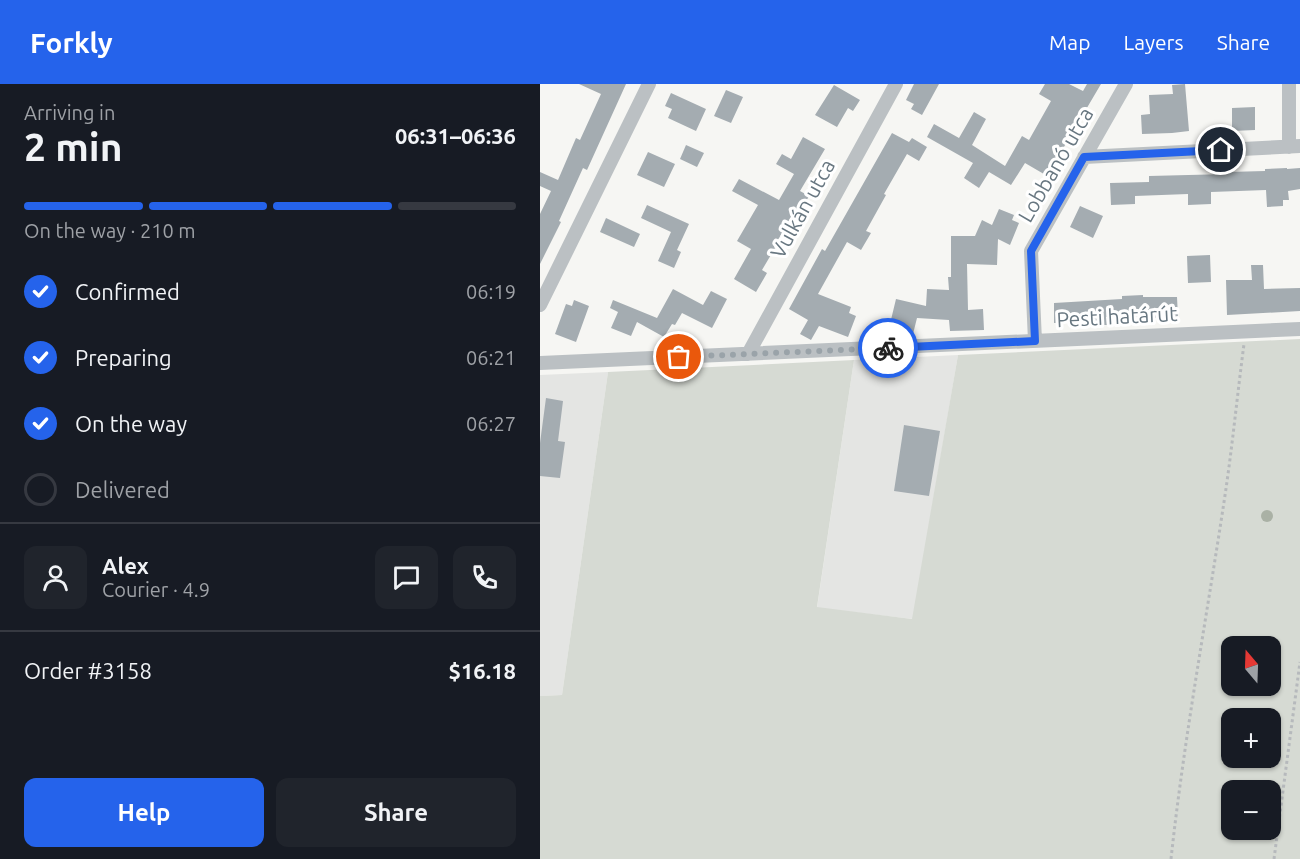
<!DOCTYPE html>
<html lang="en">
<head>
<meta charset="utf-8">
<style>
  body { margin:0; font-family:Ubuntu,sans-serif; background:#20242c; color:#f1f3f6; height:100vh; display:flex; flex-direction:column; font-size:22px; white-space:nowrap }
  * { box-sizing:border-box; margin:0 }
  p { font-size:20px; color:#9ea1a6 }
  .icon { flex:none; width:33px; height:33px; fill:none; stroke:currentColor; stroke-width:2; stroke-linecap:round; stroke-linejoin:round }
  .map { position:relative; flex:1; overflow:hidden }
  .details { display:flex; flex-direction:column; background:#171b24; width:540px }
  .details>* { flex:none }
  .needle { width:39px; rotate:341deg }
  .tools { position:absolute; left:681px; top:552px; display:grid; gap:12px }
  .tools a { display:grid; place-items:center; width:60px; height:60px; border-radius:12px; background:#171b24; box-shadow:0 2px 4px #0004; font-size:30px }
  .pin { position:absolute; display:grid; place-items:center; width:51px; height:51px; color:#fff; margin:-26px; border:3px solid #fff; border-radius:50%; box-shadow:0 2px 6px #0007 }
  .courier { position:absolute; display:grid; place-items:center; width:60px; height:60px; margin:-30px; border:4px solid #2563eb; border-radius:50%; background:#fff; color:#222; box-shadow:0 2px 8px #0007 }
  .overview em { font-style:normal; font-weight:700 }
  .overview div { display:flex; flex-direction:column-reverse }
  .overview { display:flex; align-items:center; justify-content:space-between; height:102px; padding:0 24px }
  h1 { font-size:39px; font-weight:700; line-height:45px }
  .bar { display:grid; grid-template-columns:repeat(4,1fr); gap:9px 6px; align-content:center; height:72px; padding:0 24px }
  .bar i { height:8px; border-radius:4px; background:#363941 }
  .bar .selected { background:#2563eb }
  .bar p { grid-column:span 4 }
  .line { display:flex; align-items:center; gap:15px; padding:0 24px; border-top:2px solid #363941 }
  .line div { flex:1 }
  .round { display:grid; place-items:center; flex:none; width:63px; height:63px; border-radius:12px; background:#20242c }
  ol { padding:0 24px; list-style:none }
  li { display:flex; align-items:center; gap:18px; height:66px }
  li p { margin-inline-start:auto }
  li .icon { padding:6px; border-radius:50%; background:#2563eb; color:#fff; stroke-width:4 }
  li:last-child { color:#9ea1a6 }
  li i { width:33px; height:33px; border:3px solid #363941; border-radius:50% }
  .cta { display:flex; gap:12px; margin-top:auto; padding:12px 24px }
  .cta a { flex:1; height:69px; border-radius:12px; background:#2563eb; color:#fff; font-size:24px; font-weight:700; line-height:69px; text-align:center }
  .cta a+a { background:#20242c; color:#f1f3f6 }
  header { display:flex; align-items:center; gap:36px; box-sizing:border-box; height:84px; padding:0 30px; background:#2563eb; color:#fff }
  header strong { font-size:28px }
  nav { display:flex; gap:33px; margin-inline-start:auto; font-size:21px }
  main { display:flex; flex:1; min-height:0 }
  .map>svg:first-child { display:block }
  .built { fill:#e4e5e3 }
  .green { fill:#d6dad3; fill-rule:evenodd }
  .building { fill:#a4acb1 }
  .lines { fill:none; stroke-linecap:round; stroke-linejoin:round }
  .path { stroke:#b6b9bc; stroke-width:3; stroke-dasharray:3 3; stroke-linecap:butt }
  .street { stroke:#bbc0c3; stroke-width:14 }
  .tree { fill:#aab1a5 }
  .done { stroke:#9aa3a9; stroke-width:6; stroke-dasharray:0 10.8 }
  .route { stroke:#2563eb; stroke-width:8 }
  .labels { text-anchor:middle; stroke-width:6; stroke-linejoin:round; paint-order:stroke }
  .street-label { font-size:21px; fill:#687781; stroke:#fff }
</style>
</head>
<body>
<header>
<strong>Forkly</strong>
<nav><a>Map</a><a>Layers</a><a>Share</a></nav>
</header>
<main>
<section class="details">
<div class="overview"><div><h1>2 min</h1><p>Arriving in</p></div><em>06:31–06:36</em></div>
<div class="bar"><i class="selected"></i><i class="selected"></i><i class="selected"></i><i></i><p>On the way · 210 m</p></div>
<ol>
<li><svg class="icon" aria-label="check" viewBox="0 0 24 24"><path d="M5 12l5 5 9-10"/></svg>Confirmed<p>06:19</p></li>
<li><svg class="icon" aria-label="check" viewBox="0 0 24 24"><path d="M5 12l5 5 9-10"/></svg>Preparing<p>06:21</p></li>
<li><svg class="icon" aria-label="check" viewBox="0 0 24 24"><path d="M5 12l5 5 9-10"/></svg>On the way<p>06:27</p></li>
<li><i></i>Delivered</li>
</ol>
<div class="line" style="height:108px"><a class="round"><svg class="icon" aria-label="person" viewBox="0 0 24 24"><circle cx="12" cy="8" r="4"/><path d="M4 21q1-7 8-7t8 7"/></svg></a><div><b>Alex</b><p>Courier · 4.9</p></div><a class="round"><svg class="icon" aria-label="chat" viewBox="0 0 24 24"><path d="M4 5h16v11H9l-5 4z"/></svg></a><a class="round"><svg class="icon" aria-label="phone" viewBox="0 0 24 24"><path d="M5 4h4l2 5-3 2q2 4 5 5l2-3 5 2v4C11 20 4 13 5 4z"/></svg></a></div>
<div class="line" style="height:78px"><div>Order #3158</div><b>$16.18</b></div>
<div class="cta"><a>Help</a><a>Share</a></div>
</section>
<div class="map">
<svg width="760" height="775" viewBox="0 0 760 775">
  <rect width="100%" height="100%" fill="#f6f6f3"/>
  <path class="built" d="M418,271L373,535L277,524L314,276Z
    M68,288L22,611L0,612V291Z"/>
  <path class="green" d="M760,255V775H0V612L22,611L68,288L314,276L277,523L372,535L418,271ZM730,562V602H692V562ZM730,634V674H692V634ZM730,706V746H692V706Z"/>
  <path class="building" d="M39,0H86L47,86L43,84L19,137L21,138L0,180V130L11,107L0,102V88L18,96L36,54L40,56L61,10Z
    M374,0H399L382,31L371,25L374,20L366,16Z
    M505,0H529L543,7L547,0H561L518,73L520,74L509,93L485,79L471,101L449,88L439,104L424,94L433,79L387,53L394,40L419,54L434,28L446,35L432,61L465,82L482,52L489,56L511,17L499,10Z
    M645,0L649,47L632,49L602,50L601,31L610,30L609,11L633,10L632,1Z
    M294,1L320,16L313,27L308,24L297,43L275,31Z
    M186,6L203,13L191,39L174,32Z
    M131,9L166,25L156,47L128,34L132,25L125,22Z
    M715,23V46L692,47V24Z
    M352,49L369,58L372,54L387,63L379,77L367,70L344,110L346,111L326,147L331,149L321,166L307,158L278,210L311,223L309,229L316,232L308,253L279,242L271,256L260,250L268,236L249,225L282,165L285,167Z
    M263,53L285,65L260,107L269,112L261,127L256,124L234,163L235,164L222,186L227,189L216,208L194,195L211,165L197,157L218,121L192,107L199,95L239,116L254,90L236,80L242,70L251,75Z
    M146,61L164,69L157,83L140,75Z
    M108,68L135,80L124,103L97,91Z
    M747,84V85L760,84V105L748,107L749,116H743V122L727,123L726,106L671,108V120L648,121V110L595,112V120L571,121L570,99L609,98V92L688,90V88L725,87V85Z
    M107,121L149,140L137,166L141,168L134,184L118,177L131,148L101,134Z
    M540,122L563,132L553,154L530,143Z
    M459,125L474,131L472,136L479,139L470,161L458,155L457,181L427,180L428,226L443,225L444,246L410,247L409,236L377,234L373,250L349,244L356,215L386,222L387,205L409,206L408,193H411V152H435L442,136L452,141Z
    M66,134L100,150L94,163L60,148Z
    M670,171L671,198L648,199L647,172Z
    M711,181H723L724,205L760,204V227L687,231L686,196H712Z
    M133,205L163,221L171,207L187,215L172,244L142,229L135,241L132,240L124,253L97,238L91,252L71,244L78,228L70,224L73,216L117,234Z
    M603,211V213H637L638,233L613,234V232L566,233L567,241H544L543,238L514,239V219L582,215V212Z
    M34,216L49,222L36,258L15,250L26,220L32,222Z
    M6,314L23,317L18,357L25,358L20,394L0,392V359Z
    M364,341L400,347L389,412L354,407Z"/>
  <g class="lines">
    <path class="path" d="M631,775C644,655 666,537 684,418C692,366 697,313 704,260
      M734,775L760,578"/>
    <path class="street" d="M749,0V63
      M544,73L760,62
      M0,221L109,0
      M495,257L491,167L586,0
      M208,270L356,0
      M0,279L760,245"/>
  </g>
  <circle class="tree" cx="727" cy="432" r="6"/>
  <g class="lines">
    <path class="done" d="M139,273L348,264"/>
    <path class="route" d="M348,264L495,257L491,167L544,73L681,66"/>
  </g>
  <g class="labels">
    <g class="street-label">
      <text transform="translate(516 81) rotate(-60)" y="7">Lobbanó utca</text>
      <text transform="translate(263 125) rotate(-61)" y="7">Vulkán utca</text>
      <text transform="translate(577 233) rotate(-3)" y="7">Pesti határút</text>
    </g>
  </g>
</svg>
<div class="tools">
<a><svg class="needle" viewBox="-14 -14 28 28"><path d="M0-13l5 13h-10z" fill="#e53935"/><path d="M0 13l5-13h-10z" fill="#9ea1a6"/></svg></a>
<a>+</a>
<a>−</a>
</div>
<div class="pin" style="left:139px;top:273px;background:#ea580c"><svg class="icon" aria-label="bag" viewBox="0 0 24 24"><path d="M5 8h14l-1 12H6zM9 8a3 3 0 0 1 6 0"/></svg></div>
<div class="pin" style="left:681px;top:66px;background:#1f2937"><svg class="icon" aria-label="home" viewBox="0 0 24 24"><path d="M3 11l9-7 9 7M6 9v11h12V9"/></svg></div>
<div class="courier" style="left:348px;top:264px"><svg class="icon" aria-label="bike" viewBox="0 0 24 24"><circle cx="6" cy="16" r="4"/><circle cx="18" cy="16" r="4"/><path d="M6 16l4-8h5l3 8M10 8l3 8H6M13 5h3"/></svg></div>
</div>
</main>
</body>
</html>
